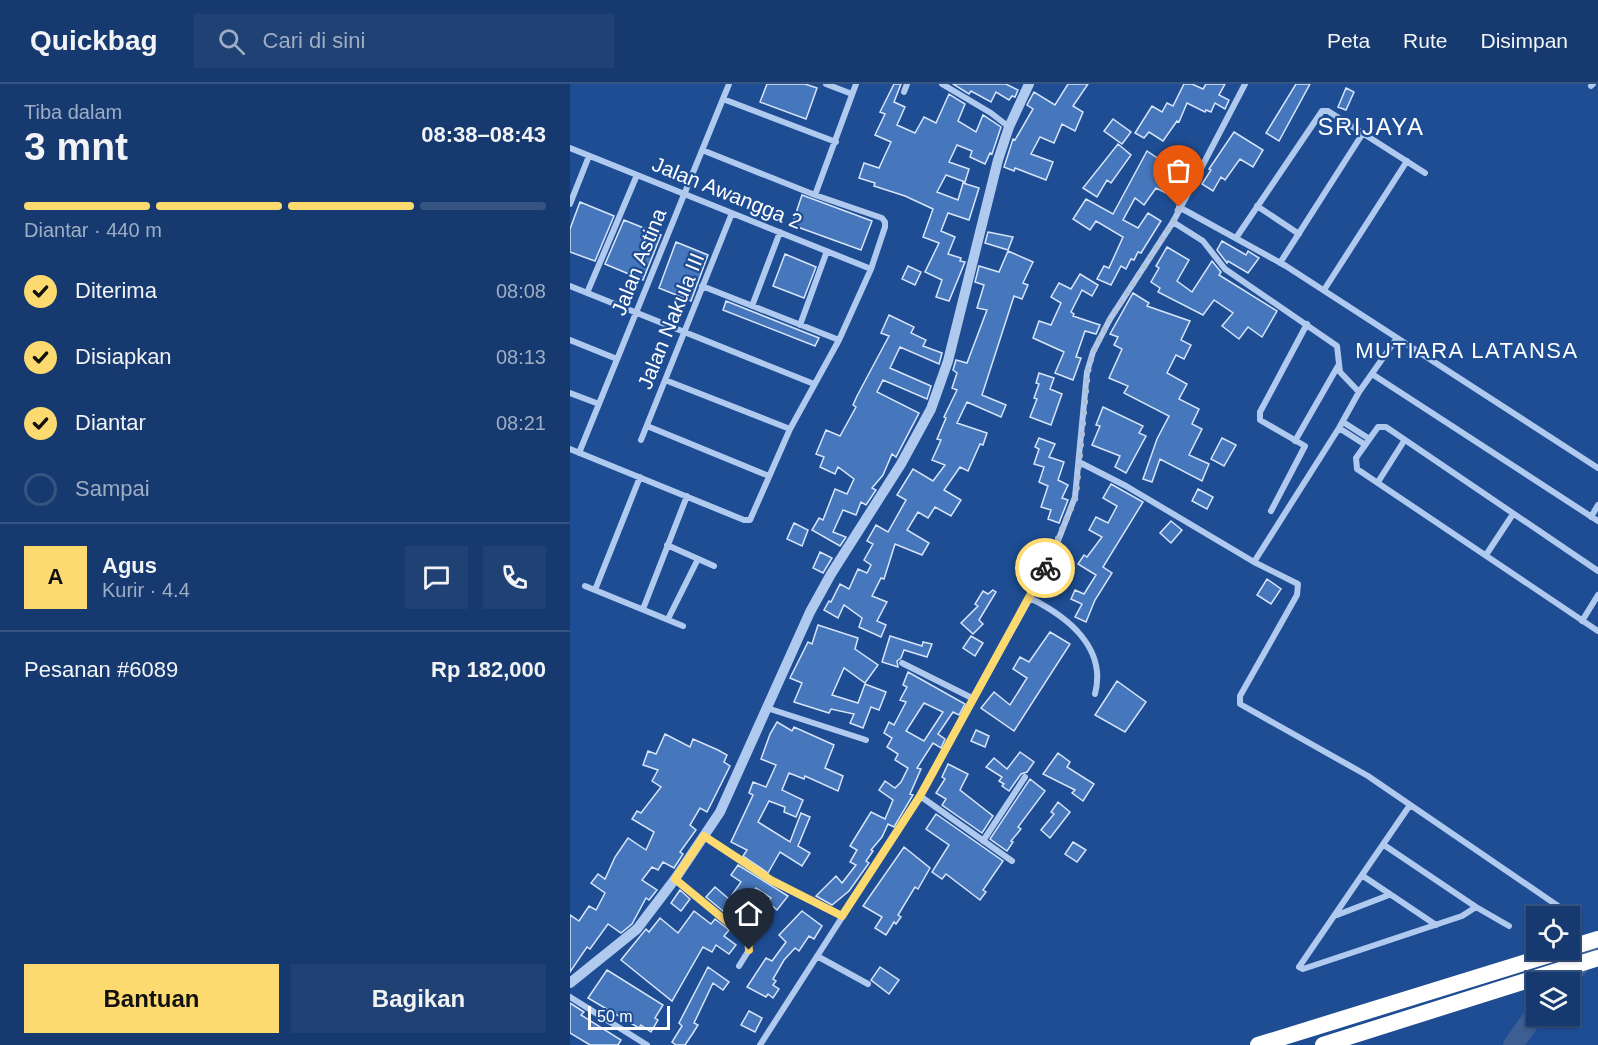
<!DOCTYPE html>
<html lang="id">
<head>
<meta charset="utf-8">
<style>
  body { margin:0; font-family:Arial,sans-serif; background:#1f4174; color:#f1f3f6; height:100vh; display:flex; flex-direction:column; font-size:22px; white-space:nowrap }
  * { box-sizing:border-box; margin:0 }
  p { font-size:20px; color:#9eadc3 }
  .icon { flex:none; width:33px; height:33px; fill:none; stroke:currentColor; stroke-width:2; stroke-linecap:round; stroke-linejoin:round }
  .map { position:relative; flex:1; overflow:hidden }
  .sheet { display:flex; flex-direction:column; background:#163a6f; width:570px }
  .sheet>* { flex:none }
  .buttons { position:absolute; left:956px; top:822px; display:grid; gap:12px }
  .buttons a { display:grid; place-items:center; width:54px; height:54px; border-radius:0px; background:#163a6f; box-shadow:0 2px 4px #0004,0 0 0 2px #355482; font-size:30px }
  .scale { position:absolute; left:18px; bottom:15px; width:82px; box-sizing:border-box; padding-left:6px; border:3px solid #fff; border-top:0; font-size:16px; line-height:21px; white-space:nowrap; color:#fff; -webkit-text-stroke:4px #1e4d94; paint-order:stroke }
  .pin { position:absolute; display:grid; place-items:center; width:51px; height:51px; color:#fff; margin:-62px -26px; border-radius:50% 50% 50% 0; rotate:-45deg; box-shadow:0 0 6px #0007 }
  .pin .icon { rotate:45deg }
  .courier { position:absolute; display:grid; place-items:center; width:60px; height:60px; margin:-30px; border:4px solid #fdda70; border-radius:50%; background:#fff; color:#222; box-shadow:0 2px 8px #0007 }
  .overview em { font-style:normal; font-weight:800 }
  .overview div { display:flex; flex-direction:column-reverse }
  .overview { display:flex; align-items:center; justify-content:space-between; height:102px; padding:0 24px }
  h1 { font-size:39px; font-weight:800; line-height:45px }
  .bar { display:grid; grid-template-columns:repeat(4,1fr); gap:9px 6px; align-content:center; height:72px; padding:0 24px }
  .bar i { height:8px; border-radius:4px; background:#355482 }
  .bar .on { background:#fdda70 }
  .bar p { grid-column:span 4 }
  .line { display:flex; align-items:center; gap:15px; padding:0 24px; border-top:2px solid #355482 }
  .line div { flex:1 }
  .round { display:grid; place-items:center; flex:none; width:63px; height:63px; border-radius:0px; background:#1f4174 }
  ol { padding:0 24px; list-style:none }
  li { display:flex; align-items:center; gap:18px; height:66px }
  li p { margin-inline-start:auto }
  li .icon { padding:6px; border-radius:50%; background:#fdda70; color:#111; stroke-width:4 }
  li:last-child { color:#9eadc3 }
  li i { width:33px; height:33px; border:3px solid #355482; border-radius:50% }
  .cta { display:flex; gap:12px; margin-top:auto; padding:12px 24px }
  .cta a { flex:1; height:69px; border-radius:0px; background:#fdda70; color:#111; font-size:24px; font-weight:800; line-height:69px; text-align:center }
  .cta a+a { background:#1f4174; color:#f1f3f6 }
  header { display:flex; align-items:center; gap:36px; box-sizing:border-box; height:84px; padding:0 30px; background:#163a6f; border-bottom:2px solid #355482 }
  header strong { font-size:28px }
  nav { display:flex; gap:33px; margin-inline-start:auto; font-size:21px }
  .search { width:420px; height:54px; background:#1f4174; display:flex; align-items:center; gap:15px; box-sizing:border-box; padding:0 21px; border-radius:0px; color:#9eadc3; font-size:22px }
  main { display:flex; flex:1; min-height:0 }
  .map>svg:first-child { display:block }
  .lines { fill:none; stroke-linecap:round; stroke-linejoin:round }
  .river { stroke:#3d5e92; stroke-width:20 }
  .building { fill:#4676bb; stroke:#d7e5fa; stroke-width:1.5; fill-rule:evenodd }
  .minor { stroke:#b0caef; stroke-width:6 }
  .tertiary { stroke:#b0caef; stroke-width:10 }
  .motorway { stroke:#fff; stroke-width:16 }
  .done { stroke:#b0c1da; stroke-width:6; stroke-dasharray:0 10.8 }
  .route { stroke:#fdda70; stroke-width:8 }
  .labels { text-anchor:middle; stroke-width:4.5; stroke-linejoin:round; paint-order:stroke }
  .street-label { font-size:21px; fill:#fff; stroke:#1e4d94 }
  .neighbourhood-label { font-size:22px; letter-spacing:1.5px; fill:#fff; stroke:#1e4d94 }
  .quarter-label { font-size:24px; letter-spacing:1.5px; fill:#fff; stroke:#1e4d94 }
</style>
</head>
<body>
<header>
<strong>Quickbag</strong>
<div class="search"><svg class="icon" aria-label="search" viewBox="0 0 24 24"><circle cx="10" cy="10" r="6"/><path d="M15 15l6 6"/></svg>Cari di sini</div>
<nav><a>Peta</a><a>Rute</a><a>Disimpan</a></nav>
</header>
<main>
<section class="sheet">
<div class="overview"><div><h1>3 mnt</h1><p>Tiba dalam</p></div><em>08:38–08:43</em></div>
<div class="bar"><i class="on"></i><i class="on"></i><i class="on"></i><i></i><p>Diantar · 440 m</p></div>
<ol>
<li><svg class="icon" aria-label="check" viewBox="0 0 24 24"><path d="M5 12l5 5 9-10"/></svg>Diterima<p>08:08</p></li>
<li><svg class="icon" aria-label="check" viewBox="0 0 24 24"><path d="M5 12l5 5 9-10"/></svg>Disiapkan<p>08:13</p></li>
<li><svg class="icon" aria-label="check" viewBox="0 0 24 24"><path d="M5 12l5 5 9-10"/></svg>Diantar<p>08:21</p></li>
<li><i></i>Sampai</li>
</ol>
<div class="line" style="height:108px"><b class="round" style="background:#fdda70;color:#111">A</b><div><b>Agus</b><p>Kurir · 4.4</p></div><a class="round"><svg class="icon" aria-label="chat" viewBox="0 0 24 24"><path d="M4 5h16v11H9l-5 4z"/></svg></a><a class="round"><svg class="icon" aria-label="phone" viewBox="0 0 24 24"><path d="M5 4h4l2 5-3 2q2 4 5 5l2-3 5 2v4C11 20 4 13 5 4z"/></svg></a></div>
<div class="line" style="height:78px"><div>Pesanan #6089</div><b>Rp 182,000</b></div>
<div class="cta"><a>Bantuan</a><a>Bagikan</a></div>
</section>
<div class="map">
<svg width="1028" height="961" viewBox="0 0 1028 961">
  <rect width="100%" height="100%" fill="#1e4d94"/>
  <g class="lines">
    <path class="river" d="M994,898L1028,861
      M943,961L966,929"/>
  </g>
  <path class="building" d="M197,0H235L247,4L236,35L190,18Z
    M324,0H331L324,18L335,23L327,41L345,49L354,33L366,39L379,10L395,20L388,37L406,48L413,31L431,43L422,70L420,69L415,80L400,73L402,67L387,61L379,78L399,85L395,98L376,91L367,108L388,116L393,99L409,104L399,136L378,129L371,147L385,153L378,170L391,174L390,177L395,178L379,217L366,213L372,196L355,188L369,159L353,153L363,125L335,112L304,102L305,99L289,94L294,79L309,84L321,58L305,51L315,30L310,28Z
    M383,0H436L448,6L445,13L442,12L439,16L426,8L421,18L401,7L399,10Z
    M498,0H518L503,22L513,28L505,47L492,40L484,59L470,53L461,70L483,78L476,96L445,84L444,87L434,83L443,55L445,56L463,25L457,21L464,8L485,21Z
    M614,0H622L633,5L636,0H655L649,11L659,16L655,25L645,19L641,28L636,26L635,28L617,19L609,38L607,37L593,57L579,48L574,54L565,49L582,22L592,28L597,19L603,22Z
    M726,0H740L709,57L696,49Z
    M776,4L784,8L776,26L768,23Z
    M543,35L561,48L552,60L534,47Z
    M664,48L693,66L683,83L670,75L655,96L651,93L643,107L632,100L641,86L639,85Z
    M548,60L561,71L541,99L537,96L527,113L513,104Z
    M577,67L614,92L600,111L586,104L574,121L565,114L553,136L568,144L578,129L591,137L571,169L568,168L564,176L561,175L556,185L551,182L541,201L527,195L534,182L539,184L553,153L526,137L520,146L503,135L516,115L543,130Z
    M232,111L302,137L291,166L222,141Z
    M10,118L44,132L25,177L0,168V145Z
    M54,136L91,151L73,196L35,180Z
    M418,148L443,153L438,166L415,159Z
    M652,157L676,171L678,167L689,174L678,189L658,177L657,179L647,166Z
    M106,158L138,171L121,217L89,204Z
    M597,163L619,176L607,197L622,208L642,177L651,188L649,191L707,227L692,253L678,243L669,255L652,242L663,229L644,216L633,231L588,208L590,204L581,198L589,184L586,182Z
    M438,167L463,178L453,199L458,201L452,215L444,212L412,311L436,321L431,333L397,318L387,339L417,349L413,361L410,360L398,387L390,383L374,406L391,416L381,432L365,423L358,434L348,428L337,446L359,459L352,471L325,460L314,495L311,494L302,512L317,518L307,537L316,541L311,553L289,543L292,534L274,521L268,534L254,526L259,517L261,518L270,500L279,505L288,485L297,489L301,481L294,476L303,460L297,457L306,441L318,448L336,416L327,411L343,385L363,397L375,381L362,376L371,356L367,355L376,334L374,333L387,306L382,304L387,289L383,286L386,276L397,279L417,226L407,224L414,201L405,198L409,182L429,188Z
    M215,170L246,183L234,214L203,202Z
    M338,182L351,188L345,201L332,195Z
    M510,190L528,201L522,212L512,206L501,228L504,230L503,232L530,241L526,250L515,247L506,273L511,274L503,296L485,289L494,268L463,254L469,237L481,241L491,219L481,213L489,199L501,205Z
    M563,209L579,219L577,222L620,237L611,256L621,261L614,275L606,271L597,289L617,300L609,315L629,325L622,340L632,345L619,371L639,380L632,397L590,375L582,398L573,395L587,355L599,332L554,309L558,302L539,294L552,265L544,261L548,253L540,250Z
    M156,217L249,254L245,262L153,226Z
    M319,231L344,243L341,249L356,256L353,262L372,269L369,280L330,263L320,284L361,302L357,315L313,296L307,308L349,329L326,373L322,370L313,391L302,404L306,406L296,421L291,418L286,431L273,426L263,448L276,453L270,462L242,446L249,434L253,436L265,405L277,410L284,395L268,383L265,390L250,383L254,373L246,370L256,346L270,352L286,323L283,321L287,312L319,252L311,249Z
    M469,289L484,294L480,305L492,310L481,341L460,333L467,315L464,314L469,300L466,299Z
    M533,323L573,342L569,349L576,352L556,389L545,383L550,372L522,361L530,342L526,341Z
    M469,354L485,360L479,373L494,378L488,396L498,401L492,414L498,416L489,439L478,435L481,426L471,423L478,402L469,398L474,383L464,380L469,365L465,363Z
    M652,354L666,361L654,382L641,375Z
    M541,400L573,418L533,483L542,489L525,516L516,538L505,533L512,520L501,515L505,506L514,510L526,491L508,480L514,471L517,473L532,453L519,446L526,433L538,439L547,422L533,414Z
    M628,405L643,413L637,425L622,417Z
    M601,437L612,446L601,459L590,449Z
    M224,439L238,446L232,462L217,455Z
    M250,468L262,474L253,489L243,484Z
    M697,495L711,505L701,520L687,511Z
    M423,506L426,508L409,536L413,540L403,550L391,539L408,522L405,520L413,507L418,510Z
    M248,541L288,554L285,565L308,581L295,599L274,584L262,611L288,619L295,600L316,608L309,626L301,623L293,644L280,639L284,630L261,625L259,629L224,618L232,599L220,594L238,558L242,560Z
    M480,548L500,560L444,647L411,624L424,608L440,621L457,594L443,585L450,573L459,578Z
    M320,552L352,562L353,558L362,560L357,573L334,566L331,574L327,577L328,583L312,578Z
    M401,552L413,559L405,572L393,564Z
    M338,588L395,620L389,631L383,628L368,650L375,655L371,664L363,659L347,684L351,685L340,710L343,711L324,743L318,740L312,753L301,766L303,767L296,777L299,779L279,807L262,821L246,812L266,792L272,799L286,781L280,778L287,766L280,762L301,728L315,735L323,716L309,706L315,697L325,704L331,698L338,684L325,676L328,670L317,663L322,654L314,649L319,638L324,641L336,618L330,616L337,603L333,601ZM354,619L373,628L354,657L336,647Z
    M547,597L576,618L555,648L525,631Z
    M207,638L222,647L224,643L264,661L255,684L273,692L268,707L235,692L234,695L219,689L212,706L233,716L226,733L214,728L215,723L199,717L188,738L220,758L231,729L240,733L228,762L240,769L232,782L210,768L198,789L173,772L177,766L161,758L183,711L179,709L183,698L196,703L206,681L191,675L200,650Z
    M406,646L419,652L415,663L401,657Z
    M95,650L120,663L123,655L148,666L157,671L154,678L160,682L137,728L130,724L120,741L126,746L110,768L113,770L104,784L93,778L88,786L82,783L72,796L87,806L79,816L76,814L62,840L51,849L38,840L20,865L17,863L0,888V831L9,837L19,822L26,826L35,809L21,799L28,790L35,795L45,773L58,754L76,766L84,748L62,735L67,727L71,729L91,703L82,697L88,686L73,681L78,667L86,670Z
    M450,668L464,678L457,688L451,690L439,707L432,702L434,700L429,697L432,693L416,683L424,674L437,685Z
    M488,669L500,678L497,683L524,700L513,717L502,709L505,706L473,690Z
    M378,680L398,690L390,706L423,732L412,749L372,721L376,715L366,709L375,695L372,693Z
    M460,695L475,707L448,743L451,745L441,757L443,758L437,767L420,755Z
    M488,718L500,728L480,754L471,746L484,730L481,728Z
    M366,730L433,777L413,806L416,808L410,816L376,790L372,795L362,788L379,761L356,745Z
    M503,758L516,766L507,778L495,770Z
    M334,763L360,784L348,805L345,803L328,831L331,833L326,840L324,838L316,851L305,844L312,833L293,822Z
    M168,781L218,812L207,826L198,818L201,814L186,804L175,820L189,829L177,847L136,813L145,803L159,815L171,798L161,791Z
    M110,806L120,815L111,827L101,819Z
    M124,827L141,840L145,835L159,846L154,852L166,861L159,870L146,861L142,868L133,863L102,917L51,876L76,845L79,848L90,834L108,849Z
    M232,827L252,842L244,855L239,852L229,867L225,864L214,876L203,895L206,897L203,901L209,905L203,914L198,910L196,913L177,903L196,874L202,877L216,858L209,851Z
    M138,883L159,898L153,906L143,899L124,939L128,941L123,949L115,961H106L102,958L112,942L109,939Z
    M310,883L329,896L319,910L301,896Z
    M37,886L93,921L85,934L88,936L81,948L71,941L69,944L18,914Z
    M0,919L14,928L11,931L51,956L48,961H20L0,949Z
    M179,927L192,934L185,948L171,941Z"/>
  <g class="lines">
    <path class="minor" d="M256,0L282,10
      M372,0L421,29L439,43
      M1021,2L1023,0
      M334,8L337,0
      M153,15L266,58
      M0,64L301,185
      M245,111L286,0
      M0,120L19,72
      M687,122L729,150
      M609,123L716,182L1028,384
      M603,138L633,157L655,185L767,262L770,288L789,308
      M666,154L752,27H758L855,89
      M710,179L793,49
      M0,202L244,300
      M132,202L269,256
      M754,206L837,77
      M17,209L67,91
      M182,222L210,148
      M230,241L257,167
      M0,256L47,275
      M802,290L1028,437
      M95,296L220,345
      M0,309L29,320
      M773,338L798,354
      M77,342L199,392
      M769,344L794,360
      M71,356L162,129
      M725,357L768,282
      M0,365L174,436H180L220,345L269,256L301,185L315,143V138L312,134L245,111L132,66
      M9,369L159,0
      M509,378L556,402L684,478L728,500L727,511L670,612V620L798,692L988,822
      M808,398L834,357
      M701,427L735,362L690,336V328L737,240
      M1021,433L1028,421
      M97,461L144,482
      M916,471L943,430
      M684,478L769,344L789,308L827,254
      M1028,487L816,343H808L786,374L787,385L1028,547
      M15,502L113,542
      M25,506L70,393
      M460,514C498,533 537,564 525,610
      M73,525L117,412
      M98,535L128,475
      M1012,537L1028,511
      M332,579L404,615
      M197,624L296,656
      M350,712L442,777
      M840,721L729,883L733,885L892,832L906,823
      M134,752L201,797L272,832
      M413,757L455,693
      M814,761L906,823L939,842
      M793,792L866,841
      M105,795L178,855L179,866L169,882
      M767,831L819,811
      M247,872L298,900
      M0,913L77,961
      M190,961L350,712L460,514L486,462L505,413L517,288L523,268L540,235L603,138L675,0"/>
    <path class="tertiary" d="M0,899L67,845L105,795L150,728L240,528L261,490L331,380L361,325L378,277L428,76L439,43L459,0"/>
    <path class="motorway" d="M999,864L1028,855
      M688,961L995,866
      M753,961L1028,874"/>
  </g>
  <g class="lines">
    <path class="done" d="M475,484L506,413L518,288L523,268L540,235L603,138L609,123"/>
    <path class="route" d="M179,866L178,855L105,795L134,752L201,796L272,832L350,712L475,484"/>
  </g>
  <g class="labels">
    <g class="street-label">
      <text transform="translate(157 109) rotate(22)" y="7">Jalan Awangga 2</text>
      <text transform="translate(69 178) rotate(-68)" y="7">Jalan Astina</text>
      <text transform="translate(101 237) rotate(-68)" y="7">Jalan Nakula III</text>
    </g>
    <g class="neighbourhood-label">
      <text x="897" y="274">MUTIARA LATANSA</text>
    </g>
    <g class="quarter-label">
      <text x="801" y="51">SRIJAYA</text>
    </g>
  </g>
</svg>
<div class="buttons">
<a><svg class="icon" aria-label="locate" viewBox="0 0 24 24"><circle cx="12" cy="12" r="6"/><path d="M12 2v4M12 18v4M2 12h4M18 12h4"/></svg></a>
<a><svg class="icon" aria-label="layers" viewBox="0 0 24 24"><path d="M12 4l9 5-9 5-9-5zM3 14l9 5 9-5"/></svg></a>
</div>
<div class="scale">50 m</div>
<div class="pin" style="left:609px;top:123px;background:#ea580c"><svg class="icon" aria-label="bag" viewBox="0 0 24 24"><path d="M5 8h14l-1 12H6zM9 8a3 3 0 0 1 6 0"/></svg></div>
<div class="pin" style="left:179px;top:866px;background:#1f2937"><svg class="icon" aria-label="home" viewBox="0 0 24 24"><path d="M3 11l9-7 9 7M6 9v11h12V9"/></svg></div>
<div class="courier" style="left:475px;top:484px"><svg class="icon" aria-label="bike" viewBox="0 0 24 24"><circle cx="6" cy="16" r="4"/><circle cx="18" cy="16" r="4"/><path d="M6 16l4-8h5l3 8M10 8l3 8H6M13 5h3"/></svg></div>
</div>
</main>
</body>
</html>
